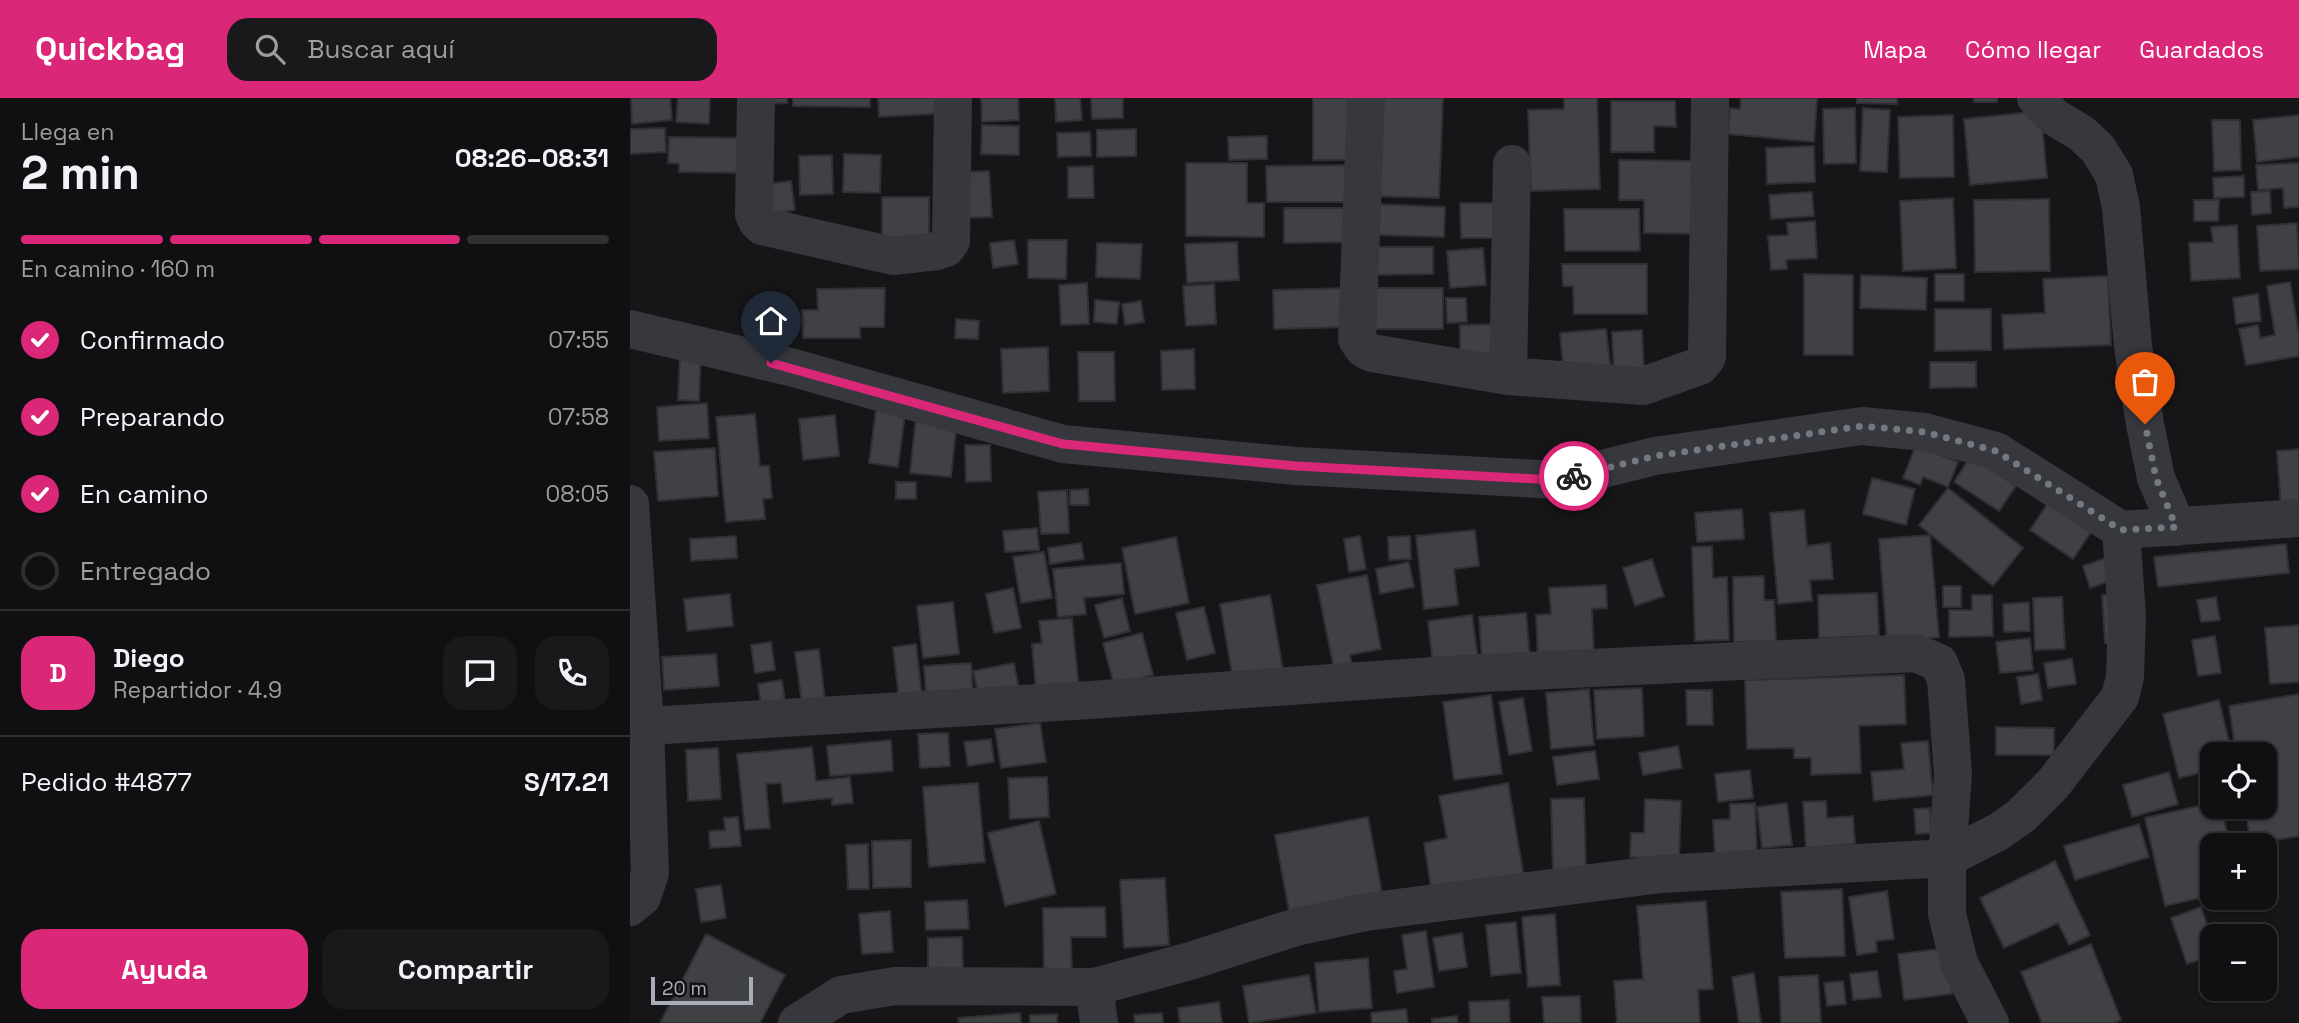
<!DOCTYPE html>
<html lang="es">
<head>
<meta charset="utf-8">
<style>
  body { margin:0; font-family:"Space Grotesk",sans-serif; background:#19191b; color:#f1f3f6; height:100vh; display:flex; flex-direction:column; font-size:26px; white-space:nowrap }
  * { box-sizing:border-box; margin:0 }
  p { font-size:23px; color:#9c9d9f }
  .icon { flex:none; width:38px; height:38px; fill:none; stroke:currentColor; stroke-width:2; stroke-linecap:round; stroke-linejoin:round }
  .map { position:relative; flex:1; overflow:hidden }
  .drawer { display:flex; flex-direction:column; background:#101012; width:630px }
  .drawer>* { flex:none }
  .buttons { position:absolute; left:1570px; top:644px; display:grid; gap:14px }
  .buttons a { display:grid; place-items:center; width:77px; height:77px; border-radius:14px; background:#101012; box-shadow:0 2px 5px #0004,0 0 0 2px #303032; font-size:35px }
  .scale { position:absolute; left:21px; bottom:18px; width:102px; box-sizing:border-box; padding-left:7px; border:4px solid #a8adb8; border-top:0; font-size:19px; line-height:24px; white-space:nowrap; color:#a8adb8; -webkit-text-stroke:5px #111113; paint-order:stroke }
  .pin { position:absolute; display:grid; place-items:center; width:60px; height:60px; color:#fff; margin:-72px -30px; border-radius:50% 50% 50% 0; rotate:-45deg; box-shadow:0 0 7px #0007 }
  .pin .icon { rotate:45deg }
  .courier { position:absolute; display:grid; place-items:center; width:70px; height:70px; margin:-35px; border:5px solid #db2777; border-radius:50%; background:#fff; color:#222; box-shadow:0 2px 9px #0007 }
  .summary em { font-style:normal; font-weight:800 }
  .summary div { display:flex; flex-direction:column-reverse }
  .summary { display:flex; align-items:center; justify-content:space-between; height:119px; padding:0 21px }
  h1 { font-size:46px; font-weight:800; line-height:52px }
  .bar { display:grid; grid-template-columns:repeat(4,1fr); gap:10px 7px; align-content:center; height:84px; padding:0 21px }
  .bar i { height:9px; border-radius:5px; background:#303032 }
  .bar .selected { background:#db2777 }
  .bar p { grid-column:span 4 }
  .line { display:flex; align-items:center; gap:18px; padding:0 21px; border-top:2px solid #303032 }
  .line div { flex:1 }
  .round { display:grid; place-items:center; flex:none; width:74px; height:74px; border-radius:21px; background:#19191b }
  ol { padding:0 21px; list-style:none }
  li { display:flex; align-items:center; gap:21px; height:77px }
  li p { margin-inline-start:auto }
  li .icon { padding:7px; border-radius:50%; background:#db2777; color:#fff; stroke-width:4 }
  li:last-child { color:#9c9d9f }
  li i { width:38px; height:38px; border:4px solid #303032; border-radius:50% }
  .primary-button { display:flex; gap:14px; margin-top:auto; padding:14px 21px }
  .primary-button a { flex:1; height:80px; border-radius:21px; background:#db2777; color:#fff; font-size:28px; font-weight:800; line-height:80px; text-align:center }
  .primary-button a+a { background:#19191b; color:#f1f3f6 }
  header { display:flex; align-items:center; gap:42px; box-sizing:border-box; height:98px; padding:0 35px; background:#db2777; color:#fff }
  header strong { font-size:33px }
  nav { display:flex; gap:38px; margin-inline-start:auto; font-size:24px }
  .search { width:490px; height:63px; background:#19191b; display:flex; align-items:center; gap:18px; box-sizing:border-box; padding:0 24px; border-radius:21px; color:#9c9d9f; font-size:26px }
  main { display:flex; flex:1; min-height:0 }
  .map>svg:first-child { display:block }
  .building { fill:#404145; stroke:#303034; stroke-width:2 }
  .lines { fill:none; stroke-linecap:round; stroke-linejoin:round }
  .street { stroke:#37383d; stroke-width:38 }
  .done { stroke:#757880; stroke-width:7; stroke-dasharray:0 12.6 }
  .route { stroke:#db2777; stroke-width:9 }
</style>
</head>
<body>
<header>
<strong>Quickbag</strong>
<div class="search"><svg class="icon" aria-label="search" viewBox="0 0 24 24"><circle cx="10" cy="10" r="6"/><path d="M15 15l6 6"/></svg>Buscar aquí</div>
<nav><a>Mapa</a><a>Cómo llegar</a><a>Guardados</a></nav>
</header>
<main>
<section class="drawer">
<div class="summary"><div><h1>2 min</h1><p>Llega en</p></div><em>08:26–08:31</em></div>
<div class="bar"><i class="selected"></i><i class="selected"></i><i class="selected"></i><i></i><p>En camino · 160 m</p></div>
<ol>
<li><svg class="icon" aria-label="check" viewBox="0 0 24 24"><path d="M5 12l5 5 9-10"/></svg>Confirmado<p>07:55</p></li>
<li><svg class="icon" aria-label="check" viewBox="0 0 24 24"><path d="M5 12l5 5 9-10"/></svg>Preparando<p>07:58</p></li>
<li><svg class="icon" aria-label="check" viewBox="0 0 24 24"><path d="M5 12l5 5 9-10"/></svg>En camino<p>08:05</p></li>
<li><i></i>Entregado</li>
</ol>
<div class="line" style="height:126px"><b class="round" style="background:#db2777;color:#fff">D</b><div><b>Diego</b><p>Repartidor · 4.9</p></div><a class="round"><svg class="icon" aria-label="chat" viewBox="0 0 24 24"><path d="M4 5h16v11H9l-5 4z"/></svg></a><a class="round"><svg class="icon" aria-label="phone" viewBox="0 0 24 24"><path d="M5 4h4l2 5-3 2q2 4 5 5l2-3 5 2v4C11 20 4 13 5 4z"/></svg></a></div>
<div class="line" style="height:91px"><div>Pedido #4877</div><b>S/17.21</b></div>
<div class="primary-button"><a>Ayuda</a><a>Compartir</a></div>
</section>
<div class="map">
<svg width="1669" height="925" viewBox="0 0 1669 925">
  <rect width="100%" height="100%" fill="#161618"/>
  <path class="building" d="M1,0H40L42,22L2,26Z
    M48,0H80L79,26L46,24Z
    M129,0H157V5L129,6Z
    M163,0H240V9L163,8Z
    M248,0H316L317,15L249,19Z
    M351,0H388L389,22L352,24Z
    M425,0H450L452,22L426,24Z
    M461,0H493V20L462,21Z
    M683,0H733L734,62H683Z
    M740,0H813L809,100L737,98Z
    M934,0H967L970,91L901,93L898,12L934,11Z
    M1111,0H1187L1184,44L1098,36L1100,10L1110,11Z
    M1227,0H1267V6L1227,5Z
    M1344,0H1367V4H1344Z
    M981,3H1045L1046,29L1024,28V54H981Z
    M1225,10L1226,65L1194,66L1193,11Z
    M1233,10L1260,12L1257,74L1230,73Z
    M1411,13L1417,80L1340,87L1334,21Z
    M1323,17L1324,79L1270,80L1268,19Z
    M1669,17V59L1627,64L1623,22Z
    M1582,22H1610L1611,72L1584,73Z
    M352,27L389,28V57L351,56Z
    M35,30L36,54L0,56V31Z
    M506,31V58L467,59V32Z
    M460,34L461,58L428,59L427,35Z
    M637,38V61L599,62L598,39Z
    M39,39L116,40L117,75L49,74V66L38,65Z
    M1184,48L1185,84L1137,86L1136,50Z
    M214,56L251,57L250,95L213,94Z
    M202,57L203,96L170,97L169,58Z
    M989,62L1072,63L1071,136L1014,135V102H989Z
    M556,65H617V105H634V139L556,138Z
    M1669,65V109L1654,110L1653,90L1628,92L1626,67Z
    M731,67V104H637L636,68Z
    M463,68L464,100H438V69Z
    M359,73L362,119L338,120L336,74Z
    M1614,78V99L1584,100L1583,80Z
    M161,83L165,112L140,116L136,86Z
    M1640,93L1641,115L1622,117L1621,94Z
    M1182,94L1184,118L1141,121L1139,97Z
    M252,99H299V141L252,142Z
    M1323,100L1326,170L1273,173L1270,103Z
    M1419,101L1420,173L1345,174L1344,102Z
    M1564,102H1589L1588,123H1564Z
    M830,105H866L867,140H831Z
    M743,106L815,109L814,139L742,137Z
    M654,110H724L725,144L654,145Z
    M934,111H1009L1010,153H935Z
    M1185,123L1187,160L1156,162L1157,171L1141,172L1138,138L1158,137L1157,125Z
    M1667,125L1669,171L1630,173L1627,128Z
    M1607,127L1610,180L1561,183L1559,145L1583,144L1581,129Z
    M384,142L388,166L363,170L360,145Z
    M398,142H437L436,181L398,180Z
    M607,144L609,182L557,185L555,146Z
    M467,145L512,146L510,181L466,179Z
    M738,149H803V176L738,177Z
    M853,150L856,187L820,190L817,153Z
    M932,166H1017V216H944L943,188H933Z
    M1174,176L1223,177V257H1174Z
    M1305,176H1334V203H1305Z
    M1231,177L1297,180L1296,212L1230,210Z
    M1478,178L1481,247L1374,251L1372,217L1415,215L1413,181Z
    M1660,184L1669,237V258L1616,267L1609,231L1628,227L1630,240L1645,237L1637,188Z
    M457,185L459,226L431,227L429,187Z
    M584,186L586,226L556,228L553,188Z
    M255,190L254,229H230V240H173L172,212H188L187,191Z
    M716,190L718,229L644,231L643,192Z
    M740,190H813V231H740Z
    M1628,196L1631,223L1606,226L1603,200Z
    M816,200H836L837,224L817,225Z
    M465,202L489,204L487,226L464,224Z
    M511,203L514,224L495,227L492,206Z
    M1305,211H1361V252L1305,253Z
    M326,221L349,223L348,241L325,240Z
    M875,226V268L830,269V227Z
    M976,231L981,274L934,278L930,235Z
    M1012,232L1014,273L984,274L982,234Z
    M418,249L419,293L373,295L371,251Z
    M564,251L565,291L532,292L531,253Z
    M50,254L71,255L69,303L48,302Z
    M448,254H484L485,303H449Z
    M1300,264H1346V289L1300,290Z
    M77,305L79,340L29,343L27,309Z
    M246,312L275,316L268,369L239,365Z
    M125,316L130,368H139L142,400L133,401L135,421L96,424L86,319Z
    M205,317L209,358L173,362L169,321Z
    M286,319L327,323L321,379L280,375Z
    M335,347H360L361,383L336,384Z
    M1286,347L1328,364L1318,389L1293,379L1290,387L1273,380Z
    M85,350L88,398L28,403L24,354Z
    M1669,351V409L1651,411L1647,353Z
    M1341,358L1386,388L1369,413L1324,384Z
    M1242,380L1285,391L1276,427L1233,416Z
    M266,384H286V401H266Z
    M1318,390L1393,450L1363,488L1289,427Z
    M458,391L459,407H440V392Z
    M437,392L439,435L411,436L408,394Z
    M1424,396L1467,425L1443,461L1400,432Z
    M1112,411L1114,441L1067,444L1065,415Z
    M1174,412L1177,448L1200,445L1203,481L1180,482L1182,503L1148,506L1140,415Z
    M407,430L409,452L375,454L373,433Z
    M845,432L849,468L824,471L828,507L794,511L786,438Z
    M1300,437L1309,539L1257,544L1249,441Z
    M106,438L107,460L61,463L60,441Z
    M730,438L736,471L719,474L714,441Z
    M780,438L781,461L759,462L758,439Z
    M546,439L559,505L505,516L492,450Z
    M451,445L454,461L420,466L418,450Z
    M1656,446L1659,475L1528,489L1524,459Z
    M1082,448L1083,480L1097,479L1099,542L1065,543L1062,449Z
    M414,454L422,500L391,505L383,459Z
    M1482,458L1489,480L1460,490L1453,468Z
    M1022,461L1034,498L1005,508L993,470Z
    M779,464L784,489L750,496L746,471Z
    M491,465L494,496L454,500L456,516L428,519L423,471Z
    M737,477L751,551L720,557L722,567L704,571L687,487Z
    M1134,478V502H1144L1146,543L1104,544L1103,479Z
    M976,487L977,510L962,511L964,560L908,563L906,517L921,516L919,490Z
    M1313,488H1331V509H1313Z
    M383,490L391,530L364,535L356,496Z
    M1247,495L1249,538L1189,540L1188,497Z
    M100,496L103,528L57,533L54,501Z
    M1490,496L1494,544L1475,545L1472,497Z
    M640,497L653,572L603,581L590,506Z
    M1342,497H1362L1363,538L1319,539V512H1342Z
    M1432,499L1435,551L1405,552L1403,500Z
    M1586,499L1590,522L1571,524L1567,502Z
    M492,500L500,533L474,540L465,507Z
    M323,504L329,556L293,560L287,508Z
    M1399,504L1400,533L1374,534L1373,506Z
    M574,509L585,555L557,562L546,515Z
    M896,515L900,560L852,564L849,519Z
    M842,517L848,561L803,567L798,523Z
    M442,520L449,591L406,595L402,546L412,545L409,523Z
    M1669,527V584L1640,586L1635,530Z
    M512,535L523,577L484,587L473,545Z
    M1585,538L1591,575L1568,578L1562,542Z
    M1400,540L1403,572L1370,575L1366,544Z
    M141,544L145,572L125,575L121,547Z
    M286,546L292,598L269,601L263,549Z
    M189,551L195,603L172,606L165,554Z
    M86,556L89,588L34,592L32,559Z
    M1442,561L1446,586L1418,590L1414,565Z
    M341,565L343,595L296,599L294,568Z
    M384,565L389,592L349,599L343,573Z
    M1408,576L1412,602L1391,606L1387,579Z
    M1274,577L1276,626L1229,628L1231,675L1181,677V660H1164V650L1117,651L1115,582Z
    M152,582L155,604L131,608L128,586Z
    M1012,590L1014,638L967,641L964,592Z
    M959,591L964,647L921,651L916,595Z
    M1056,592H1082L1083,627H1057Z
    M1669,596V738L1621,746L1615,709H1634V656H1606L1599,608Z
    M861,597L872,676L824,682L813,604Z
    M893,600L902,653L879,657L869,604Z
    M1589,602L1602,656H1582V672L1549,680L1533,616Z
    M410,625L416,664L371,670L365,631Z
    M1366,629L1424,630V657H1366Z
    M318,635L320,668L290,670L288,636Z
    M361,641L364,664L338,668L334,644Z
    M261,642L263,673L200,678L197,648Z
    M1298,643L1303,697L1244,703L1241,674L1274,671L1271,645Z
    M1048,648L1052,670L1013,677L1009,655Z
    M182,649L186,683L220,679L223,705L202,707V700L153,705L151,685L136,686L140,730L115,732L107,656Z
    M88,650L91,701L58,703L56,652Z
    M965,653L969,681L927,687L923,659Z
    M1120,672L1123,700L1088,704L1085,676Z
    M1539,674L1548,706L1502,719L1493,687Z
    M417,679L419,719L380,721L378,680Z
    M348,685L355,764L299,769L293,689Z
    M878,685L894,780L802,796L794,745L817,740L809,698Z
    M954,700L956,775L923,776L921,701Z
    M1015,701L1051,703L1049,762L1000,759L1001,735H1014Z
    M1196,703L1197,720L1223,718L1225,746L1176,750L1173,704Z
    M1125,705L1127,759L1085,760L1083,722L1100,721V706Z
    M1157,705L1162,747L1132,750L1127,709Z
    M1582,705V709H1591L1600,747H1582V797L1535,808L1515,720Z
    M1300,710L1301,735L1286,736L1284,711Z
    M108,719L111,748L80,750L79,733L95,732L94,720Z
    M738,719L753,800L660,818L645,737Z
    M409,723L426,796L375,808L358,735Z
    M1509,726L1519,759L1445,782L1434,748Z
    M281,742V789L243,790L242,743Z
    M238,746L239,791H218L216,747Z
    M1425,763L1460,837L1439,847L1428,825L1374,850L1350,800Z
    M535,780L539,847L494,850L490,782Z
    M91,787L96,820L71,824L66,791Z
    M1212,791L1215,858L1155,860L1151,794Z
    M1257,793L1264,841L1246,843L1247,854L1227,857L1219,799Z
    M337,802L339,831L296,832L295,804Z
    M1076,803L1083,891L1068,892L1070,925H987L984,883L1013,881L1007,808Z
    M475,809L476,839H441L442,880H414L413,810Z
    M1571,809L1582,841V858L1557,866L1541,820Z
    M260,813L263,854L232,856L229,816Z
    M925,816L930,887L898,889L892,819Z
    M886,824L891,875L861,878L856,827Z
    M796,833L804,889L767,895L764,873L777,871L772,837Z
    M832,835L837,869L809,873L803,840Z
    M76,836L155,877L130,925H30Z
    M332,839L333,871L298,872V840Z
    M1461,846L1491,922L1484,925H1412L1391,874Z
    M1316,850L1322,896L1274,902L1268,856Z
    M738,860L742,910L689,914L685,865Z
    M1247,873L1251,899L1223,902L1220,876Z
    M1124,875L1131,925H1109L1102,879Z
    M679,877L686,915L619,925L613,888Z
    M1188,877L1191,925H1151L1149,879Z
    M1213,883L1216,906L1197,908L1194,885Z
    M950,898L951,925H914L912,899Z
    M879,902L880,925H840L839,904Z
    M589,904L592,925H550L548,910Z
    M776,911L778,925H742L741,915Z
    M390,915L391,925H329L328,920Z
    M532,915L533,925H505L504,917Z
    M427,916V925H400V917Z
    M827,918L828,925H802V921Z"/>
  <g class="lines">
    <path class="street" d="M126,0L124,116L127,123L132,128L263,158L307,153L316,150L321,143L323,0
      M736,0L727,241L734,251L742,255L878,278L1013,288L1070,268L1077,259L1080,0
      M1406,0L1424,19L1451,35L1468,51L1484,77L1491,109L1503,248L1515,326L1526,380L1547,429
      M0,231L164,270L433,346L666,368L928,382L1025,358L1232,328L1295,334L1366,353L1491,432
      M878,278L882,66
      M0,406L15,628L20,775L12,799L0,809
      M0,629L460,602L832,576L1286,555L1309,565L1316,582L1323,676L1317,760L1031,776L736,814L666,829L560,863L464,889L265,888L211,897L167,925
      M464,889L469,925
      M1360,925L1329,865L1317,816V760L1368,734L1391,718L1423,686L1490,599L1495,579L1497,518L1491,432L1669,420"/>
  </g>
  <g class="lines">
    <path class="done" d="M944,378L1025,358L1232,328L1295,334L1366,353L1491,432L1546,429L1526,380L1515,326"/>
    <path class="route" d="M141,265L433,346L666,368L906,381L928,382L944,378"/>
  </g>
</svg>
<div class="buttons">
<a><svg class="icon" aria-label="locate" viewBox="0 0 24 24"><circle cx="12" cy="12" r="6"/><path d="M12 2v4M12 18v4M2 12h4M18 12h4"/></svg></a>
<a>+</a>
<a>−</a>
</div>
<div class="scale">20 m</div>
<div class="pin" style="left:1515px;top:326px;background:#ea580c"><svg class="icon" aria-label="bag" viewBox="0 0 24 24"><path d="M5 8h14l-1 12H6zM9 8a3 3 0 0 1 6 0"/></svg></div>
<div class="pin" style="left:141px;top:265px;background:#1f2937"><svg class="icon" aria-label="home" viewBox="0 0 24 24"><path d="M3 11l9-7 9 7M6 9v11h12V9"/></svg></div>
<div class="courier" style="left:944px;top:378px"><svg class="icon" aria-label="bike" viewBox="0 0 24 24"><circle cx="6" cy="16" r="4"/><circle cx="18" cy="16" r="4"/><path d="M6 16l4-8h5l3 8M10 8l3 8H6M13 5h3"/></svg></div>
</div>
</main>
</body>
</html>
